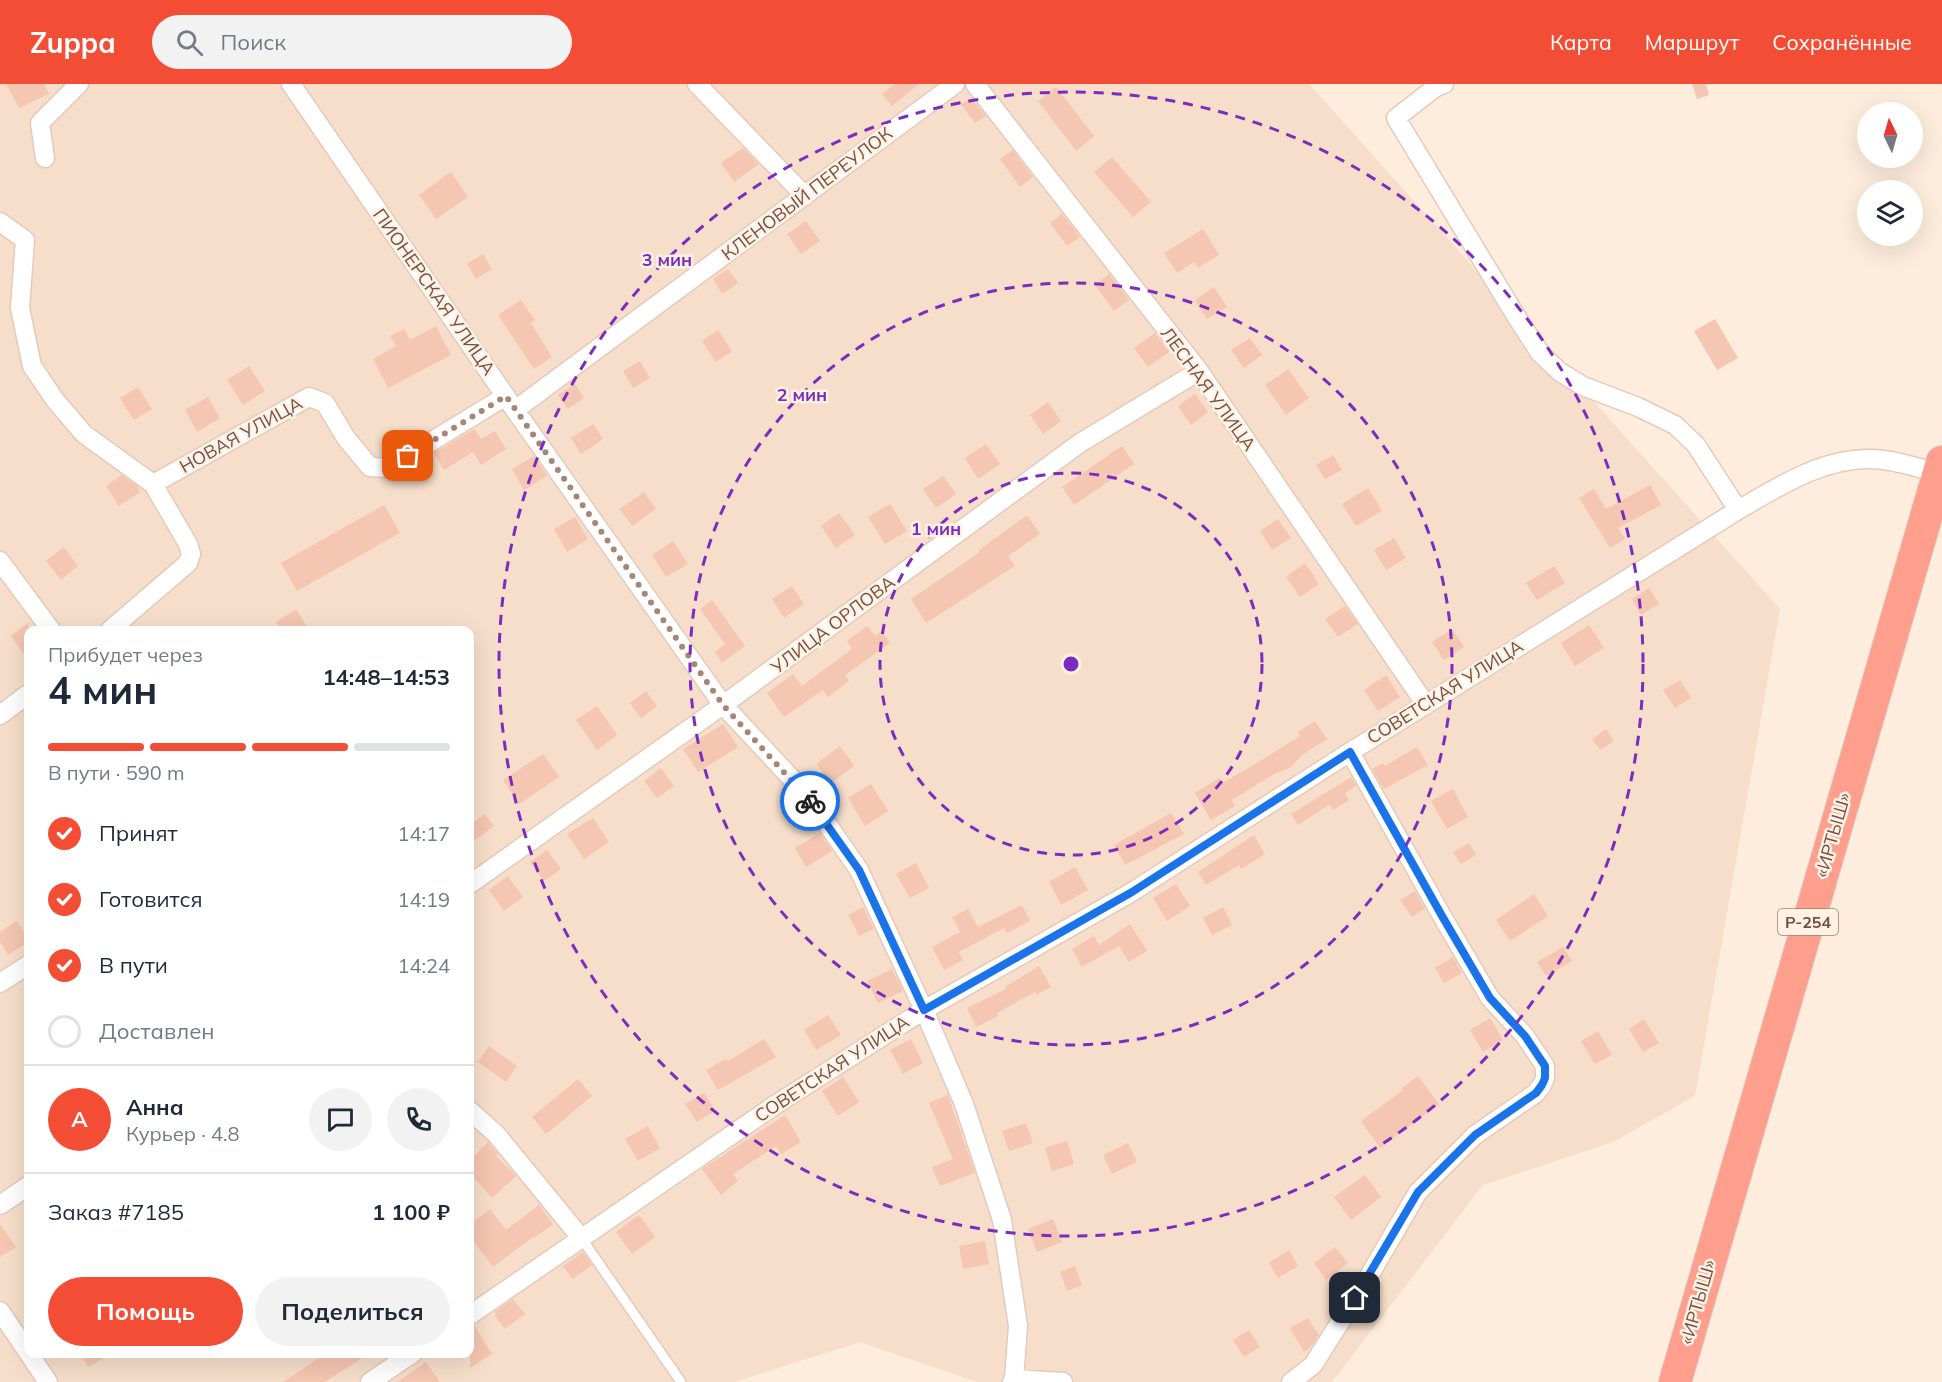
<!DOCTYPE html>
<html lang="ru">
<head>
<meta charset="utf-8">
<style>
  body { margin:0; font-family:Mulish,sans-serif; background:#f2f2f3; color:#1f2937; height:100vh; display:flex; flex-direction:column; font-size:22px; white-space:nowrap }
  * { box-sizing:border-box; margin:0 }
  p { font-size:20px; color:#747a83 }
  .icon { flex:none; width:33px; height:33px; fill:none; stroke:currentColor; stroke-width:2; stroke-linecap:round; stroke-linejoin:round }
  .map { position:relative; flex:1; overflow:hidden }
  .sheet { position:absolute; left:24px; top:542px; width:450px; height:732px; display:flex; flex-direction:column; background:#fff; border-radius:12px; box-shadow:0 6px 24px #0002 }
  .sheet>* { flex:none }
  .needle { width:39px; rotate:355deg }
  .buttons { position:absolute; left:1857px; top:18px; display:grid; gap:12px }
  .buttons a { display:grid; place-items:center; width:66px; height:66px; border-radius:50%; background:#fff; box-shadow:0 6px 24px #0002; font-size:30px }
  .pin { position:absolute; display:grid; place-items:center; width:51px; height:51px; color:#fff; margin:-26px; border-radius:12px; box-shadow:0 3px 9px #0006 }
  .courier { position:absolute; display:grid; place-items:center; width:60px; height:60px; margin:-30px; border:4px solid #1a73e8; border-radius:50%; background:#fff; color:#222; box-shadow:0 2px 8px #0007 }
  .overview em { font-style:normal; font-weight:700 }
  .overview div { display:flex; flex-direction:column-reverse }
  .overview { display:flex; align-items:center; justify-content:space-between; height:102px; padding:0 24px }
  h1 { font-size:39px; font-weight:700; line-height:45px }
  .bar { display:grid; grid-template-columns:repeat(4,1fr); gap:9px 6px; align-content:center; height:72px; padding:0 24px }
  .bar i { height:8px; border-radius:4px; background:#e0e1e3 }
  .bar .active { background:#f34d36 }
  .bar p { grid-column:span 4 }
  .line { display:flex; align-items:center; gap:15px; padding:0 24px; border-top:2px solid #e0e1e3 }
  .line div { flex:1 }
  .round { display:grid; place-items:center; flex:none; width:63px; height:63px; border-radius:32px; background:#f2f2f3 }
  ol { padding:0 24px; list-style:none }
  li { display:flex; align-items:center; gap:18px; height:66px }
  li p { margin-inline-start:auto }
  li .icon { padding:6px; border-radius:50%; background:#f34d36; color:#fff; stroke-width:4 }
  li:last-child { color:#747a83 }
  li i { width:33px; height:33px; border:3px solid #e0e1e3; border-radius:50% }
  .cta { display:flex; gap:12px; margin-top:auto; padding:12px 24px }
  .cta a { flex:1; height:69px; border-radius:36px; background:#f34d36; color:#fff; font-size:24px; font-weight:700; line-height:69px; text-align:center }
  .cta a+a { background:#f2f2f3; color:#1f2937 }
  header { display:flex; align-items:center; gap:36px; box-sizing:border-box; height:84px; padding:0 30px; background:#f34d36; color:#fff }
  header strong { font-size:28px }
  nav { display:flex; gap:33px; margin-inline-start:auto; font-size:21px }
  .search { width:420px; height:54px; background:#f2f2f3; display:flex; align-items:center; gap:15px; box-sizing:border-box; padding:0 21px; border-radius:33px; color:#747a83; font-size:22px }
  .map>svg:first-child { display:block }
  .residential { fill:#f6deca; fill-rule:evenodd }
  .building { fill:#f5c6b1 }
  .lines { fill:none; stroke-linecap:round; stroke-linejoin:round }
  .lane-casing { stroke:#e4cabb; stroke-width:12 }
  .street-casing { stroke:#e4cabb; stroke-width:21 }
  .highway-casing { stroke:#dbd2ce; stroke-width:34 }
  .lane { stroke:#fff; stroke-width:9 }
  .street { stroke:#fff; stroke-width:18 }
  .highway { stroke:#fe9f8d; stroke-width:32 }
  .done { stroke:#a48779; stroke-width:6; stroke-dasharray:0 10.8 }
  .route { stroke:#1a73e8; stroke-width:8 }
  .ring { fill:none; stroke:#7b2cbf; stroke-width:3; stroke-dasharray:10 8 }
  .labels { text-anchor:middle; stroke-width:5; stroke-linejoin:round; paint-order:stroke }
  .shield { fill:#fff2e4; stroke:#9e8174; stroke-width:1.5 }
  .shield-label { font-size:16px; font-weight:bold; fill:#745044 }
  .street-label { font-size:18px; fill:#745044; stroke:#fff2e4 }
  .centre { fill:#7b2cbf; stroke:#fff2e4; stroke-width:3 }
  .ring-label { font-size:18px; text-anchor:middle; font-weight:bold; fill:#7b2cbf; stroke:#fff2e4; stroke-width:5; stroke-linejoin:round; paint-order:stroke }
</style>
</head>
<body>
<header>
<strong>Zuppa</strong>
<div class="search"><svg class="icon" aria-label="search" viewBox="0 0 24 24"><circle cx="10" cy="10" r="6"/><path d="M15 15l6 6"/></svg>Поиск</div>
<nav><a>Карта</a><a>Маршрут</a><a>Сохранённые</a></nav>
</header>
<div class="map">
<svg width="1942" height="1298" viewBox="0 0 1942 1298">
  <rect width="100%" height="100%" fill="#feeddc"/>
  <path class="residential" d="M0,0H1309L1780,525L1695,1012L1613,1058L1483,1101L1332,1298H977L860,1258L735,1298H0ZM28,546H470V1269H28Z"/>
  <path class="building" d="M6,0H44L49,10L19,24Z
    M895,0H919L892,22L882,10Z
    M1692,0H1706L1709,11L1697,15Z
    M1056,3L1094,52L1076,67L1038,17Z
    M971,14L986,32L975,39L961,20Z
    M743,64L759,80L734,98L721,79Z
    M1013,66L1033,93L1020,103L1000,75Z
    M1112,73L1151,118L1133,133L1094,88Z
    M451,88L468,113L436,135L419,111Z
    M1062,130L1080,153L1067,162L1050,139Z
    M806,137L820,157L801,170L787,150Z
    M1203,145L1219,171L1198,184L1194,178L1177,189L1164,169Z
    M483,170L492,185L476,195L467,180Z
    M728,185L738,199L722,210L713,195Z
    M1109,190L1129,216L1114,227L1095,201Z
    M1214,203L1227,223L1207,235L1195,216Z
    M521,216L535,236L531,239L552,273L534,285L498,231Z
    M1715,235L1738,274L1717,286L1694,247Z
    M436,242L451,271L388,304L373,275L396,262L390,252L404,245L410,256Z
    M718,246L732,267L716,278L702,257Z
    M1155,249L1169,268L1148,283L1134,264Z
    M1250,254L1262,271L1244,284L1231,266Z
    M640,277L650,294L633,304L623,287Z
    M249,282L265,307L243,321L227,296Z
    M1288,285L1309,314L1286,331L1265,301Z
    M575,300L584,314L568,325L558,311Z
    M138,303L152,325L134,336L120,314Z
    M1195,310L1208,328L1191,341L1178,322Z
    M208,313L220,334L197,348L185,326Z
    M1048,318L1061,337L1043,350L1030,331Z
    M593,340L603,355L581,370L571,354Z
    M474,345L481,355L495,347L506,365L481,381L473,368L444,386L434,369Z
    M986,360L1000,380L978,395L965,374Z
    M1122,362L1134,380L1074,421L1062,403Z
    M1333,371L1342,386L1325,395L1316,381Z
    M534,372L547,392L524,406L512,385Z
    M122,391L137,402L140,408L119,422L106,402Z
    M943,392L956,410L936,424L923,405Z
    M1650,401L1661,421L1618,444L1625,455L1610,464L1579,414L1594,405L1606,425Z
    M1368,404L1382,427L1356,442L1342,420Z
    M644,408L656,425L632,442L620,425Z
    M890,420L907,447L885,460L868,433Z
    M384,421L400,449L297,507L281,479Z
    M839,429L855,451L836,464L821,442Z
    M1027,431L1040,450L1008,472L1015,482L926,539L911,515L980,468L979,466Z
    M575,433L588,455L567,468L554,445Z
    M1278,435L1291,454L1272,466L1260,447Z
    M1394,454L1406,474L1386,486L1374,466Z
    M673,457L688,480L666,493L652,471Z
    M64,463L78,482L61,496L46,477Z
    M1305,479L1319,500L1300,513L1286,493Z
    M1554,482L1565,499L1537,516L1526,499Z
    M792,502L804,520L784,534L772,515Z
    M1649,504L1659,520L1641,531L1632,515Z
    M712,516L745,562L722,579L715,568L725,560L700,525Z
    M1345,522L1358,540L1338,553L1325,535Z
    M296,525L309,546H281L276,538Z
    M28,539V576L11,552Z
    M1589,541L1604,564L1575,582L1561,559Z
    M867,542L875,552L882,547L890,559L845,591L849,597L828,613L823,606L784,633L767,609L793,590L802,602L852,565L847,557Z
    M1452,545L1464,563L1444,576L1432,558Z
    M1386,591L1400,613L1378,627L1364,606Z
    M1680,596L1691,614L1675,624L1663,606Z
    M646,607L657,622L641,634L630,619Z
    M597,622L617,651L597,666L576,636Z
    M1315,637L1327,655L1302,671L1291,683L1272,691L1232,716L1235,722L1211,736L1195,709L1219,694L1222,699L1252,682L1300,652L1298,648Z
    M723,640L738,663L698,688L683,665Z
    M1606,645L1614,657L1600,666L1592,655Z
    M840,662L854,682L831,699L816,680Z
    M1417,663L1428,681L1384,705L1372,685L1383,679L1385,682Z
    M543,670L559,693L519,720L503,696Z
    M661,684L674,702L657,714L644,697Z
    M1351,693L1356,702L1345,709L1349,716L1333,726L1330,720L1298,741L1291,730Z
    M871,700L888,727L865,742L848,714Z
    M1453,705L1468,733L1447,745L1431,717Z
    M1171,729L1184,750L1125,781L1114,761Z
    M485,730L494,742L470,760V741Z
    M593,734L609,758L584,775L567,750Z
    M820,749L832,767L806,783L795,764Z
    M1254,751L1265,770L1241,785L1239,781L1206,801L1198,788Z
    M1469,759L1476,771L1461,780L1453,768Z
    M547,766L561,785L544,797L530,778Z
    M916,779L929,804L910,814L896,790Z
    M1075,783L1088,806L1061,821L1049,798Z
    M508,792L523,813L504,827L489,806Z
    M1176,800L1190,822L1167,837L1153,814Z
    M1415,807L1425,825L1412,833L1400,816Z
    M1534,810L1548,832L1510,857L1496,836Z
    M1022,821L1030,837L1007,849L1004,844L959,868L963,876L944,886L932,863L960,848L952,833L968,825L978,843Z
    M863,823L874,845L859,852L848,831Z
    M1223,823L1232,841L1212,851L1203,834Z
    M17,837L28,855V858L8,871L0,858V848Z
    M1130,840L1147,867L1129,878L1119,862L1082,883L1072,865L1094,852L1099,861Z
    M1563,863L1572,877L1546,892L1537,878Z
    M1453,873L1462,889L1444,899L1435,884Z
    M1039,882L1051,903L1036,911L1035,908L997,929L998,932L976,943L967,924L1006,905L1005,903Z
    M892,885L903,907L878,919L867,897Z
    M828,931L841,951L816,966L804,946Z
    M1490,934L1503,956L1483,968L1470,946Z
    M1644,935L1659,959L1643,968L1629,945Z
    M1598,947L1612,971L1595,980L1581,957Z
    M764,955L776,973L718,1006L706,986L726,975L728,977Z
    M911,955L923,979L903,990L890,966Z
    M489,962L517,982L506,998L478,978Z
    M1418,992L1439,1020L1380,1064L1361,1037L1403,1006L1402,1004Z
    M843,993L859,1018L838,1032L822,1007Z
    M578,995L592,1012L546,1050L532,1033Z
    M704,1009L715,1027L697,1038L685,1020Z
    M948,1011L975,1089L940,1102L932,1083L953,1075L929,1019Z
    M785,1031L801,1058L781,1070L776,1062L733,1090L738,1097L721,1111L702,1085Z
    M1026,1039L1033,1059L1009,1067L1002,1047Z
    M648,1042L660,1064L638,1077L625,1055Z
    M1067,1057L1074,1080L1052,1087L1045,1064Z
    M488,1058L498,1070L496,1072L516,1092L492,1114L470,1089V1076Z
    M1128,1059L1137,1078L1112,1090L1103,1071Z
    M1365,1091L1381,1113L1351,1136L1334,1113Z
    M539,1121L553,1140L534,1154L533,1153L493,1183L470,1152V1141L490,1125L506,1146Z
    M639,1131L655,1153L632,1170L616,1148Z
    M1053,1135L1062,1158L1037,1168L1028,1145Z
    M0,1140L16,1163L0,1173Z
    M985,1157L989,1180L963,1185L959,1162Z
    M1335,1163L1348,1179L1326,1196L1314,1179Z
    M1289,1166L1298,1182L1278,1194L1269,1179Z
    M583,1168L592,1181L572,1195L563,1182Z
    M1075,1182L1082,1201L1067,1207L1060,1188Z
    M513,1215L525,1230L505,1245L495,1232V1227Z
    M1308,1234L1319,1251L1311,1263L1304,1268L1290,1244Z
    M474,1241L492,1270L470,1284V1242Z
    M1249,1246L1260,1263L1244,1273L1233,1256Z
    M80,1269H113L88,1283Z
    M327,1269H370L325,1298H283Z
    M426,1278L440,1298H397Z"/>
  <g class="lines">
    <g class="lane-casing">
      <path id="lane" d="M582,1155L681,1298"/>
    </g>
    <g class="street-casing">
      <path id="street" d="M291,0L515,326L723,621L807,711L859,786L924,926L964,1020L1002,1136L1018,1242L1014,1295L1012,1298
        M697,0L805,112
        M975,0L1199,287L1426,621
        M1444,0L1436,3L1396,34L1516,232L1540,269L1560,288L1583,302L1638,323L1675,341L1696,361L1738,426
        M45,74L40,39L79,0
        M0,138L25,156L20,224L32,282L55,316L84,350L153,400
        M515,326L955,0
        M0,477L51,546
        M110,546L188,479L191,470L188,460L153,400L309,313L325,319L346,354L370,383L388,384L506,312
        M0,631L28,610
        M470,800L723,621L1080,359L1199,287
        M0,899L28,881
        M470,1027L496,1050L582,1155
        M0,1121L28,1102
        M0,1227L48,1298
        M470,1231L775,1021L924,926L1132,808L1350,668L1738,426C1778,403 1822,374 1871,375C1893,375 1917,384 1939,389
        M1014,1295L1063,1298
        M370,1298L413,1269
        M1291,1298L1313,1281L1366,1197L1418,1108L1475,1051L1536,1009L1542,1001L1545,994V982L1525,952L1490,914L1442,832L1350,668"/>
    </g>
    <g class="highway-casing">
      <path id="highway" d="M1675,1298L1942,378"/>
    </g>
    <use href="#lane" class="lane"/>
    <use href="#street" class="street"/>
    <use href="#highway" class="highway"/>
  </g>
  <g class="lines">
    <path class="done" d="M408,372L506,312L723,621L810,717"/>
    <path class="route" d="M810,717L859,786L924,926L1132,808L1350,668L1442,832L1490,914L1525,952L1545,982V994L1542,1001L1536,1009L1475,1051L1418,1108L1355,1214"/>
  </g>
  <g class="ring">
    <circle cx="1071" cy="580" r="191"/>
    <circle cx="1071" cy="580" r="381"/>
    <circle cx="1071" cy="580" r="572"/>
  </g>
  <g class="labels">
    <rect class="shield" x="1778" y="825" width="60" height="26" rx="4.5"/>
    <g class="shield-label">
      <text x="1808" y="844">Р-254</text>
    </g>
    <g class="street-label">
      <text transform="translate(807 110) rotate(-37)" y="6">КЛЕНОВЫЙ ПЕРЕУЛОК</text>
      <text transform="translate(434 208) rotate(55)" y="6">ПИОНЕРСКАЯ УЛИЦА</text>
      <text transform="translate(1208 305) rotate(54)" y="6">ЛЕСНАЯ УЛИЦА</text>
      <text transform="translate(241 351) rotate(-29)" y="6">НОВАЯ УЛИЦА</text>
      <text transform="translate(833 541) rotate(-37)" y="6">УЛИЦА ОРЛОВА</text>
      <text transform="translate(1445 608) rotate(-32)" y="6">СОВЕТСКАЯ УЛИЦА</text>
      <text transform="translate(1833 751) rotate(-74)" y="6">«ИРТЫШ»</text>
      <text transform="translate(832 985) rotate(-33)" y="6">СОВЕТСКАЯ УЛИЦА</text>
      <text transform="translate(1698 1218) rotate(-74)" y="6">«ИРТЫШ»</text>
    </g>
  </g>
  <circle cx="1071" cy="580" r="9" class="centre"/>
  <g class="ring-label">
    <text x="667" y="182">3 мин</text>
    <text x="802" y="317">2 мин</text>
    <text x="936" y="451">1 мин</text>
  </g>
</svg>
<div class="buttons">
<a><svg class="needle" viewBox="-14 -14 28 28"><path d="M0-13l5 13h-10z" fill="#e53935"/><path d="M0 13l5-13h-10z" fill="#747a83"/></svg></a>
<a><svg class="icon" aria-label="layers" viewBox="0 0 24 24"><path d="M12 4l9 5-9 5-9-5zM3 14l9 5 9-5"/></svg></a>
</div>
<div class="pin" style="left:408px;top:372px;background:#ea580c"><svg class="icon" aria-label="bag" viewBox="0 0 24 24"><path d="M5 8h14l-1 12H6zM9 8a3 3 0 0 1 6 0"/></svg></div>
<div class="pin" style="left:1355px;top:1214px;background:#1f2937"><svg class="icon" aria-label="home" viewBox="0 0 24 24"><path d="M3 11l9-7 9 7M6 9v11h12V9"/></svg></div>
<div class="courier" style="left:810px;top:717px"><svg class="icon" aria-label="bike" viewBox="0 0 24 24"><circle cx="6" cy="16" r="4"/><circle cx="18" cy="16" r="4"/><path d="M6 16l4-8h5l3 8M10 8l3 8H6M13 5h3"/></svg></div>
<section class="sheet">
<div class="overview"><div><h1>4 мин</h1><p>Прибудет через</p></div><em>14:48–14:53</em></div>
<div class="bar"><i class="active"></i><i class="active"></i><i class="active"></i><i></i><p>В пути · 590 m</p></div>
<ol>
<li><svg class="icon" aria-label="check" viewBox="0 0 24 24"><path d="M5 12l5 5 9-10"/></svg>Принят<p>14:17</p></li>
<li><svg class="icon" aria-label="check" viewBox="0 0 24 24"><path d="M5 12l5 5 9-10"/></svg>Готовится<p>14:19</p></li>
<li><svg class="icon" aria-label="check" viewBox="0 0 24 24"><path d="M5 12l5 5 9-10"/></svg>В пути<p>14:24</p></li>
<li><i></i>Доставлен</li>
</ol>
<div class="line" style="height:108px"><b class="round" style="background:#f34d36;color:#fff">А</b><div><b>Анна</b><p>Курьер · 4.8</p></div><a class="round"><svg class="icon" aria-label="chat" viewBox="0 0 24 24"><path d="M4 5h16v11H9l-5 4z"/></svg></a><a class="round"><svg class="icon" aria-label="phone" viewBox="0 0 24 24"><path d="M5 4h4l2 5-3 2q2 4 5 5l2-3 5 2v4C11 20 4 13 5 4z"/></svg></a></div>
<div class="line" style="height:78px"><div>Заказ #7185</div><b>1 100 ₽</b></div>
<div class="cta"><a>Помощь</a><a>Поделиться</a></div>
</section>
</div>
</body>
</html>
